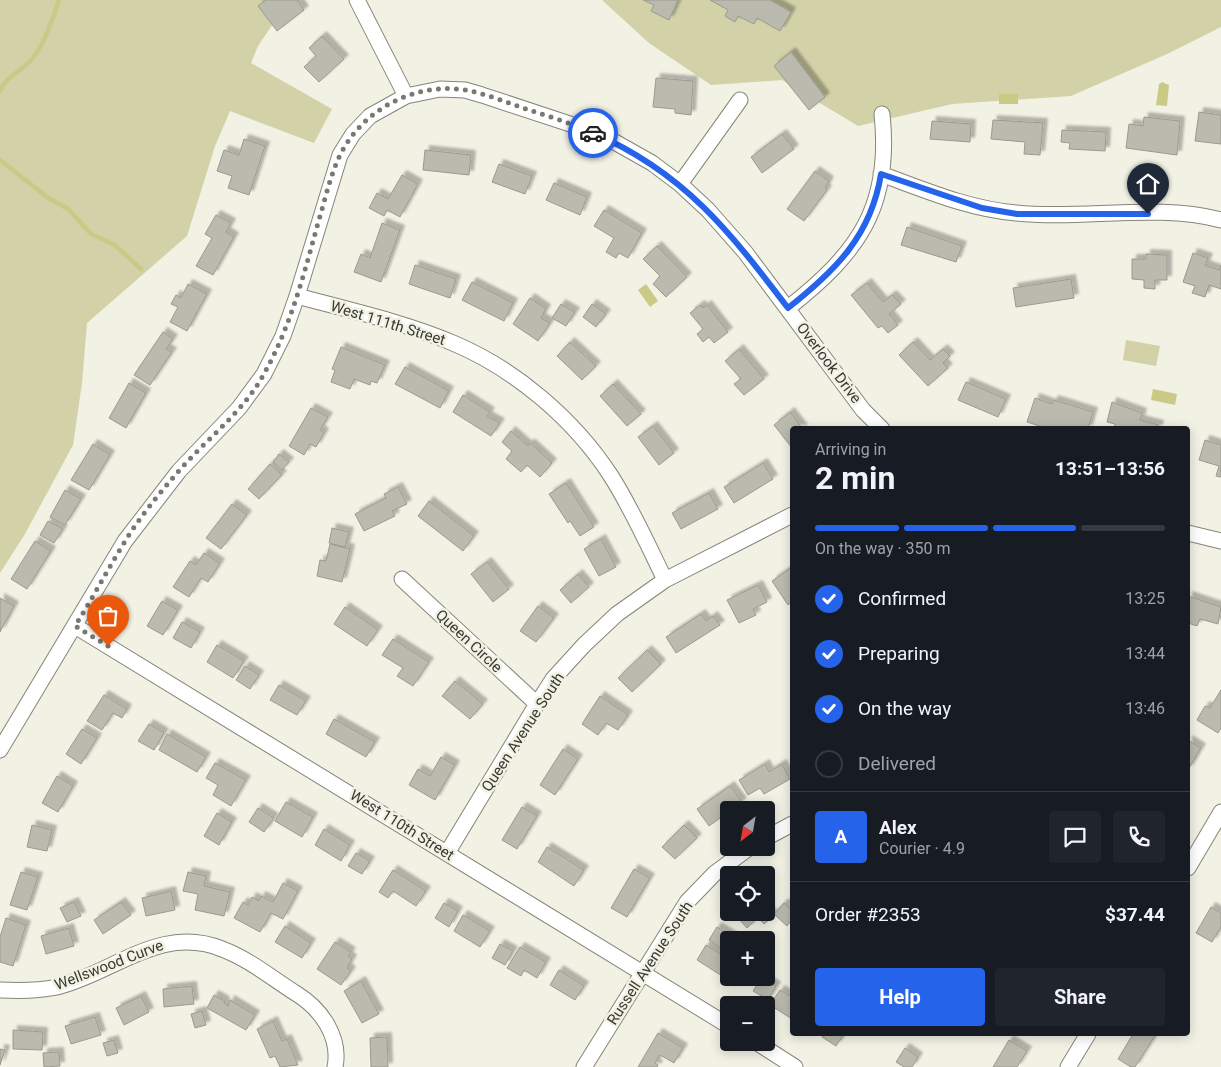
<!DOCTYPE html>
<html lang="en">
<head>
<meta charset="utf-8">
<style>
  body { margin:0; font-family:Roboto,sans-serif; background:#20242c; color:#f1f3f6; height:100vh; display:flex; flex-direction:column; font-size:19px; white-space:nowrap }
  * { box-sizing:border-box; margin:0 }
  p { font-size:16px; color:#9ea1a6 }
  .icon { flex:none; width:28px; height:28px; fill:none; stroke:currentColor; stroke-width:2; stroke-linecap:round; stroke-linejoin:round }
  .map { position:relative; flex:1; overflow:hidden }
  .details { position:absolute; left:790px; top:426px; width:400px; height:610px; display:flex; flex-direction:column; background:#171b24; border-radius:5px; box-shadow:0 2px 12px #0003 }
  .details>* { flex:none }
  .needle { width:32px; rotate:211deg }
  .controls { position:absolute; left:720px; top:801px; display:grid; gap:10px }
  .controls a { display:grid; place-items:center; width:55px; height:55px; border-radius:5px; background:#171b24; box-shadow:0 2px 12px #0003; font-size:25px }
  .pin { position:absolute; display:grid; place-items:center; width:42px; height:42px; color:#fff; margin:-51px -21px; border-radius:50% 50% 50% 0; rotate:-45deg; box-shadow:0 0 5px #0007 }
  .pin .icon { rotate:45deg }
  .courier { position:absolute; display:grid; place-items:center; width:50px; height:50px; margin:-25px; border:4px solid #2563eb; border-radius:50%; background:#fff; color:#222; box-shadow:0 1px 6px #0007 }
  .headline em { font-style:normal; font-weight:700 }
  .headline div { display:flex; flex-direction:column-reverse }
  .headline { display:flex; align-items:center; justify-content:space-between; height:85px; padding:0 25px }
  h1 { font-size:32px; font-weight:700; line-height:38px }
  .bar { display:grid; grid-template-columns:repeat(4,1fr); gap:8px 5px; align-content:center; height:60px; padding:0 25px }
  .bar i { height:6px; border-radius:4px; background:#363941 }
  .bar .active { background:#2563eb }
  .bar p { grid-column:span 4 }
  .line { display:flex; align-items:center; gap:12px; padding:0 25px; border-top:1px solid #363941 }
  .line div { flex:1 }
  .round { display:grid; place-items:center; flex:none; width:52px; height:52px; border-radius:5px; background:#20242c }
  ol { padding:0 25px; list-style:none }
  li { display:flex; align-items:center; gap:15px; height:55px }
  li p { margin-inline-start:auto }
  li .icon { padding:5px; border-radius:50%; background:#2563eb; color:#fff; stroke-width:4 }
  li:last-child { color:#9ea1a6 }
  li i { width:28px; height:28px; border:2px solid #363941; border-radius:50% }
  .action { display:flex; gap:10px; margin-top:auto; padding:10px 25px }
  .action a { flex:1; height:58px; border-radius:5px; background:#2563eb; color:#fff; font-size:20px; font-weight:700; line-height:58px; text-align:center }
  .action a+a { background:#20242c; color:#f1f3f6 }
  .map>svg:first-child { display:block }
  .green { fill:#d2d1a7 }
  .water { fill:#cbc986 }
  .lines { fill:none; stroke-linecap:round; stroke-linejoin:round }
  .stream { stroke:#cbc986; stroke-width:4.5 }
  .building { fill:#babaae; stroke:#9a9a8e; filter:url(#shadow) }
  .street-casing { stroke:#858579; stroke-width:17 }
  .street { stroke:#fff; stroke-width:15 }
  .done { stroke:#797972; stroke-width:5; stroke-dasharray:0 9 }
  .route { stroke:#2563eb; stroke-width:6 }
  .labels { text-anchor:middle; stroke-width:5; stroke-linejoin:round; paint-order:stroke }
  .street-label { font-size:15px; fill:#393934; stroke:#f1f1e4 }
</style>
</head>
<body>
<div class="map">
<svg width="1221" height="1067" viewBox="0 0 1221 1067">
  <defs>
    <filter id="shadow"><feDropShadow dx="4.5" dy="-4.5" stdDeviation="1" flood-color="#0004"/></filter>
  </defs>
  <rect width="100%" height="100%" fill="#f1f1e4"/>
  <path class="green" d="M0,0H289L258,46L251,63L332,109L314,143L230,111L215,146L187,236L87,323L82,383L73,445L25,534L0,573Z
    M602,0H1221V27L1167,54L1071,96L952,104L858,126L782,80L711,85L649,43Z
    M1126,340L1160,346L1156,366L1123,360Z"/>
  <path class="water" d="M1162,82L1169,85L1167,106L1156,105L1159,84Z
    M999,94H1018V104H999Z
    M646,284L658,301L650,307L638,290Z
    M1153,389L1177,394L1175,405L1151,400Z"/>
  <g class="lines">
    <path class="stream" d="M0,91C6,75 23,71 33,58C45,42 53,19 59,0
      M0,160L47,197L68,209L91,234L115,245L141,269"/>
  </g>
  <path class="building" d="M266,0H297L304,10L277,31L258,6Z
    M643,0H678L669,20L651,11L654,5Z
    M710,0H770L791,12L780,31L757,18L754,24L738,16L735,22L725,16L728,10Z
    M322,36L344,59L319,82L304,67L316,56L309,48Z
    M791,52L825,97L809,110L774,66Z
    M656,78L693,81L691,115L675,113V109L653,107Z
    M1199,112L1221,115V144L1195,141Z
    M1144,117L1180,121L1177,155L1126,148L1129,124L1143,126Z
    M993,120L1043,123L1040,155L1024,154L1025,142L991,139Z
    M932,121L971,124L970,142L930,139Z
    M1062,130L1106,132L1105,151L1069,149L1070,143L1061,142Z
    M782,134L794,149L762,173L751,157Z
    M244,139L265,146L249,195L228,188L232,176L217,171L224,150L239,155Z
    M425,150L471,155L469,175L423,170Z
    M499,164L532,176L525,194L492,182Z
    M815,171L829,181L825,188L827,190L804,221L787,209Z
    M402,175L418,184L400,217L387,210L384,216L369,208L377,193L388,199Z
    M554,183L587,197L580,215L546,200Z
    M604,210L642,233L628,258L619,253L616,258L606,252L614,238L594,226Z
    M216,215L231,223L226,232L234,237L213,275L196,266L212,238L205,234Z
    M382,223L400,230L381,282L354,272L361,254L370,258Z
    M907,227L962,246L956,262L901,245Z
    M657,246L687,277L666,297L653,284L660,276L643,259Z
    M1193,253L1208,258L1205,265L1219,270L1221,265V289L1209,285L1205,297L1192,293L1195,286L1183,282Z
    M1146,254L1167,255V280H1155V289L1144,288V280L1132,279V259H1146Z
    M415,265L456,279L450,298L409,284Z
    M1071,279L1074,298L1016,307L1013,288Z
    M472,282L513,303L504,321L462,300Z
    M867,283L883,302L892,295L901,304L889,314L898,325L888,333L882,326L878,328L851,295Z
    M188,284L207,294L187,331L170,322L178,307L171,304L176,295L181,298Z
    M530,298L546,309L541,318L550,323L538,341L513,324Z
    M561,304L575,312L566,326L552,318Z
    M592,304L606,314L596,327L583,317Z
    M700,305L703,308L707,305L728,332L714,343L709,337L703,342L697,334L703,329L690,313Z
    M163,332L173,339L166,349L172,352L150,385L134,375Z
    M570,342L596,366L582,380L557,356Z
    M913,342L930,360L943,349L950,356L943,363L948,368L928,386L899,355Z
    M341,347L385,365L377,383L371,381L370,385L354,379L350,389L331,382L335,370L332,369Z
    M739,349L764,379L744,395L734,384L741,379L725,361Z
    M405,367L449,391L440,408L395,384Z
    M966,382L1006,399L998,417L958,400Z
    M129,383L146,393L126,428L109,418Z
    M613,384L641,414L627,426L600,396Z
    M463,395L490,412L487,416L500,423L491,436L453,412Z
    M1035,398L1052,404L1054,400L1093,412L1088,429H1049L1027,422Z
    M1112,402L1142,413L1140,420L1159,425L1158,429H1114L1115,424L1107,422Z
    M311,408L328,417L320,430L324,433L316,447L310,444L304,455L289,446Z
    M790,412L803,429H792V448L774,425Z
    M653,426L674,453L659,465L638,437Z
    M511,431L528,446L530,443L552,463L540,477L527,465L521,472L506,459L512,451L502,442Z
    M1205,440L1221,445V477L1216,476L1219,466L1199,460Z
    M93,444L110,455L89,490L71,480Z
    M279,454L289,462L282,470L273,462Z
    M763,463L773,479L734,503L724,487Z
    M270,464L282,475L259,499L248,489Z
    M566,483L594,527L580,536L570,521L568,523L549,494Z
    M398,487L407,504L392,511L395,516L364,531L355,514L386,498L384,494Z
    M65,490L81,499L65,525L50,517Z
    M709,493L718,509L681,529L672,513Z
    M429,501L474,536L463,551L418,516Z
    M232,504L247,515L221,549L206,538Z
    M48,521L63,529L54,543L40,535Z
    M332,528L349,532L345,547L329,543Z
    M601,539L616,567L599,576L584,549Z
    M35,541L51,551L27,589L11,579Z
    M330,544L350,549L342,582L317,576L320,560L326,561Z
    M204,553L220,563L208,582L201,578L189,597L173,587L190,561L196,565Z
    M487,562L509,589L493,602L471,574Z
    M792,567V602L788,605L772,581Z
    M578,574L589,587L571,603L560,590Z
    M758,585L767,602L753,609L756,615L739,623L727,600Z
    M1188,596L1221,607L1218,624L1200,619L1197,626L1188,623Z
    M0,598L14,606L0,632Z
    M162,601L178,610L163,635L147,626Z
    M538,606L554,618L536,642L520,631Z
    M345,607L378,630L367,646L334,624Z
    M701,614L706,621L713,616L720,625L676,653L666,637Z
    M182,622L200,632L191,648L173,638Z
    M393,639L429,662L413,686L397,676L403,668L382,655Z
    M217,645L244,661L233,678L207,662Z
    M647,650L661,664L632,692L618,678Z
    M245,666L259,675L250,689L236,680Z
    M455,681L483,704L470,719L442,696Z
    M279,685L306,701L297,715L270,700Z
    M1221,690V728L1218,733L1197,720L1205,706L1210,708Z
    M104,695L127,709L122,718L113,713L102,730L87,721Z
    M600,696L628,715L618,730L606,723L598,735L582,724Z
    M334,719L375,742L366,757L326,734Z
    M149,724L164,733L154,750L138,741Z
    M82,729L97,738L81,764L66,754Z
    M167,734L206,757L197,772L159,750Z
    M1188,740L1201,748L1188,770Z
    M563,749L578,759L555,795L540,785Z
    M441,757L455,765L435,800L409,785L418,769L430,776Z
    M215,763L246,780L231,806L213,795L218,785L206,778Z
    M765,764L769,772L782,764L790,779L764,794L760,788L748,795L739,780Z
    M57,776L73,786L58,812L42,803Z
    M730,786L742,802L709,826L697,809Z
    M286,802L313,817L302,837L275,821Z
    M522,807L537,816L517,849L502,840Z
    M258,808L274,818L264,832L249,822Z
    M217,813L232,822L219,845L204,836Z
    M32,825L52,830L47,851L27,847Z
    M684,825L697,838L675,859L662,847Z
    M324,829L350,845L341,861L315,845Z
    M547,847L584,870L574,886L538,862Z
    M356,853L370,861L362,874L348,866Z
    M634,869L650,878L627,917L611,908Z
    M393,870L426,891L416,906L393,891L388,898L379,892Z
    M21,872L38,877L27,910L10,905Z
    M188,872L206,876L204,886L230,892L224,916L195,910L198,894L183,891Z
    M283,883L298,891L283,919L271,913L260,932L234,918L243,902L248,905L252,897L259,901L261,896L273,902Z
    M171,891L175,910L146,916L142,898Z
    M74,902L81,916L67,922L60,908Z
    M121,902L131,915L103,934L94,920Z
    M766,902L770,906L767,909L774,916L764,924L758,918L747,928L738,918L743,912H766Z
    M444,903L458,911L449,927L435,918Z
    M784,903L792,911V919L787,926L774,914Z
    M1211,907L1221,913V927L1212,942L1196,933Z
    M463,915L490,931L480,947L454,931Z
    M6,918L26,925L13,966L0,962V937Z
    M285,926L311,943L302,958L275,942Z
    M717,927L733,937L729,940L725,951L709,940Z
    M69,928L74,946L46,954L41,936Z
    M335,942L351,952L348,956L352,959L347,968L351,971L341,985L317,969Z
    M500,944L513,951L505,965L492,958Z
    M706,945L729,959V964L722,976L697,960Z
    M520,947L546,962L537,978L524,970L521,976L507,968Z
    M559,970L584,986L575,1000L550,985Z
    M761,978L776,986L768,1000L753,991Z
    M361,981L379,1014L362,1023L344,991Z
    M192,986L194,1004L164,1007L163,989Z
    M780,990L792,997V1019L770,1005Z
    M214,995L225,1001L224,1003L228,1006L230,1000L255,1015L246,1030L207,1008Z
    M141,996L149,1012L124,1025L116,1008Z
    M202,1011L206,1025L195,1028L191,1014Z
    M95,1017L101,1035L71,1044L65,1026Z
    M273,1021L282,1041L287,1039L298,1065L280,1067L275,1056L270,1058L257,1029Z
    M13,1030L43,1032L42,1050L13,1049Z
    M658,1033L683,1048L674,1063L660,1055L655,1063L658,1065L657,1067H638Z
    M824,1034H844L836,1046L822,1037Z
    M1133,1034H1156L1135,1067H1131L1118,1059Z
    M387,1037L388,1067H371L370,1038Z
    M114,1040L118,1053L107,1056L103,1043Z
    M1009,1040L1027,1051L1017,1067H993Z
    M905,1048L918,1057L912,1067H904L896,1062Z
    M0,1049L5,1050L0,1065Z
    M59,1052L60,1066L44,1067L43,1053Z"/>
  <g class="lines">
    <g class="street-casing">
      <path id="street" d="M357,0L406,96
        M881,174C925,190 969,209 1016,213C1082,220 1156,203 1221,220
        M680,184L740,100
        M297,296C349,310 403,322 453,343C515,369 574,419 611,476C632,509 648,545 665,580
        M788,308C858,253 892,207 882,114
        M1188,533L1221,541
        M402,579L537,704
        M75,626L729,1026
        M0,750L125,541L179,471L239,408L264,374L283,336L297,296L340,155L353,134L370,116L406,96L440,89L465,90L482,95L573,125L613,141L652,163L680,184L708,210L745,252L863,410L882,429
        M766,838L792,824
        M447,853L537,704L553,679L584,645L617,614L665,580L792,515
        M1188,868L1221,812
        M0,990C19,991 38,991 57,987C114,973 160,924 222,949C249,959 273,979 297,994C321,1009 341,1037 335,1067
        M756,1042L795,1067
        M584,1067L687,902L715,873L749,848
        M1068,1067L1088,1034"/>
    </g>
    <use href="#street" class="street"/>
  </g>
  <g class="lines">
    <path class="done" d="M108,646L75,626C92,599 107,571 124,543C139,518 158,495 177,473C206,439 244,412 265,372C291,325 304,274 318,223C325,200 330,176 340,155C363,109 415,82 466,90C486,94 506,102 526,109C548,116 571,123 593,133"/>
    <path class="route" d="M593,133C684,172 730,232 788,308C835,271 871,236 881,174L982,208L1017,214H1148"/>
  </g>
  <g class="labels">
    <g class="street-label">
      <text transform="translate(388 323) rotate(17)" y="5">West 111th Street</text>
      <text transform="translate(829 363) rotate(53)" y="5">Overlook Drive</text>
      <text transform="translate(469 641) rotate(43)" y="5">Queen Circle</text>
      <text transform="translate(523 732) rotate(-57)" y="5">Queen Avenue South</text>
      <text transform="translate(402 825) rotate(32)" y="5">West 110th Street</text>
      <text transform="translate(650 963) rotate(-57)" y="5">Russell Avenue South</text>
      <text transform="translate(109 965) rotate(-21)" y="5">Wellswood Curve</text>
    </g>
  </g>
</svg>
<div class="controls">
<a><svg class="needle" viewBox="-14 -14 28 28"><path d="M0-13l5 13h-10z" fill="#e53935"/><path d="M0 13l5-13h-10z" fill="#9ea1a6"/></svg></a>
<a><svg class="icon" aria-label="locate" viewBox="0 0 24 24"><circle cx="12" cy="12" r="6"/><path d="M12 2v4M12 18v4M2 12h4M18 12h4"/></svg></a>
<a>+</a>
<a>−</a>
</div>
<div class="pin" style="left:108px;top:646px;background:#ea580c"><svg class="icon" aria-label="bag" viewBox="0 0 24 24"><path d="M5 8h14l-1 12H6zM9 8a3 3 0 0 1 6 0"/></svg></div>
<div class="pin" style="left:1148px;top:214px;background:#1f2937"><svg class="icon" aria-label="home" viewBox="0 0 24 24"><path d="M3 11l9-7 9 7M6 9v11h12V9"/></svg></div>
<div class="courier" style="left:593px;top:133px"><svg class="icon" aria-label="car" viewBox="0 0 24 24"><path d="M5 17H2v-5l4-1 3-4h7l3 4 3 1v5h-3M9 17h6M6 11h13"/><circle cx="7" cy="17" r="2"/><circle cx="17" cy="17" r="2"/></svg></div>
<section class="details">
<div class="headline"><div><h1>2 min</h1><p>Arriving in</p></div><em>13:51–13:56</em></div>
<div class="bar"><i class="active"></i><i class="active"></i><i class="active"></i><i></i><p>On the way · 350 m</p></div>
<ol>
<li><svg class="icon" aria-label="check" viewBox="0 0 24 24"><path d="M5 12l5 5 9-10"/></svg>Confirmed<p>13:25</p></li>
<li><svg class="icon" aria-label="check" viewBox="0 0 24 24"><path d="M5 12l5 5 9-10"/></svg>Preparing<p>13:44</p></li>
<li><svg class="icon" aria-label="check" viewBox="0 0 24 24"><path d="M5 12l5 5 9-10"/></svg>On the way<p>13:46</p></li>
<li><i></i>Delivered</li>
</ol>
<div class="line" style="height:90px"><b class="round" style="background:#2563eb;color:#fff">A</b><div><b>Alex</b><p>Courier · 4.9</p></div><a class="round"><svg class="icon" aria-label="chat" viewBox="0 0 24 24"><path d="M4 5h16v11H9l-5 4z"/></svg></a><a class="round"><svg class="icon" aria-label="phone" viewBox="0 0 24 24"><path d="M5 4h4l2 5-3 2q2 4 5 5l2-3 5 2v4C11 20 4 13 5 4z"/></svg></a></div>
<div class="line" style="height:65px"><div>Order #2353</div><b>$37.44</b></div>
<div class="action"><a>Help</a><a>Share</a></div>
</section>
</div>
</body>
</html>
